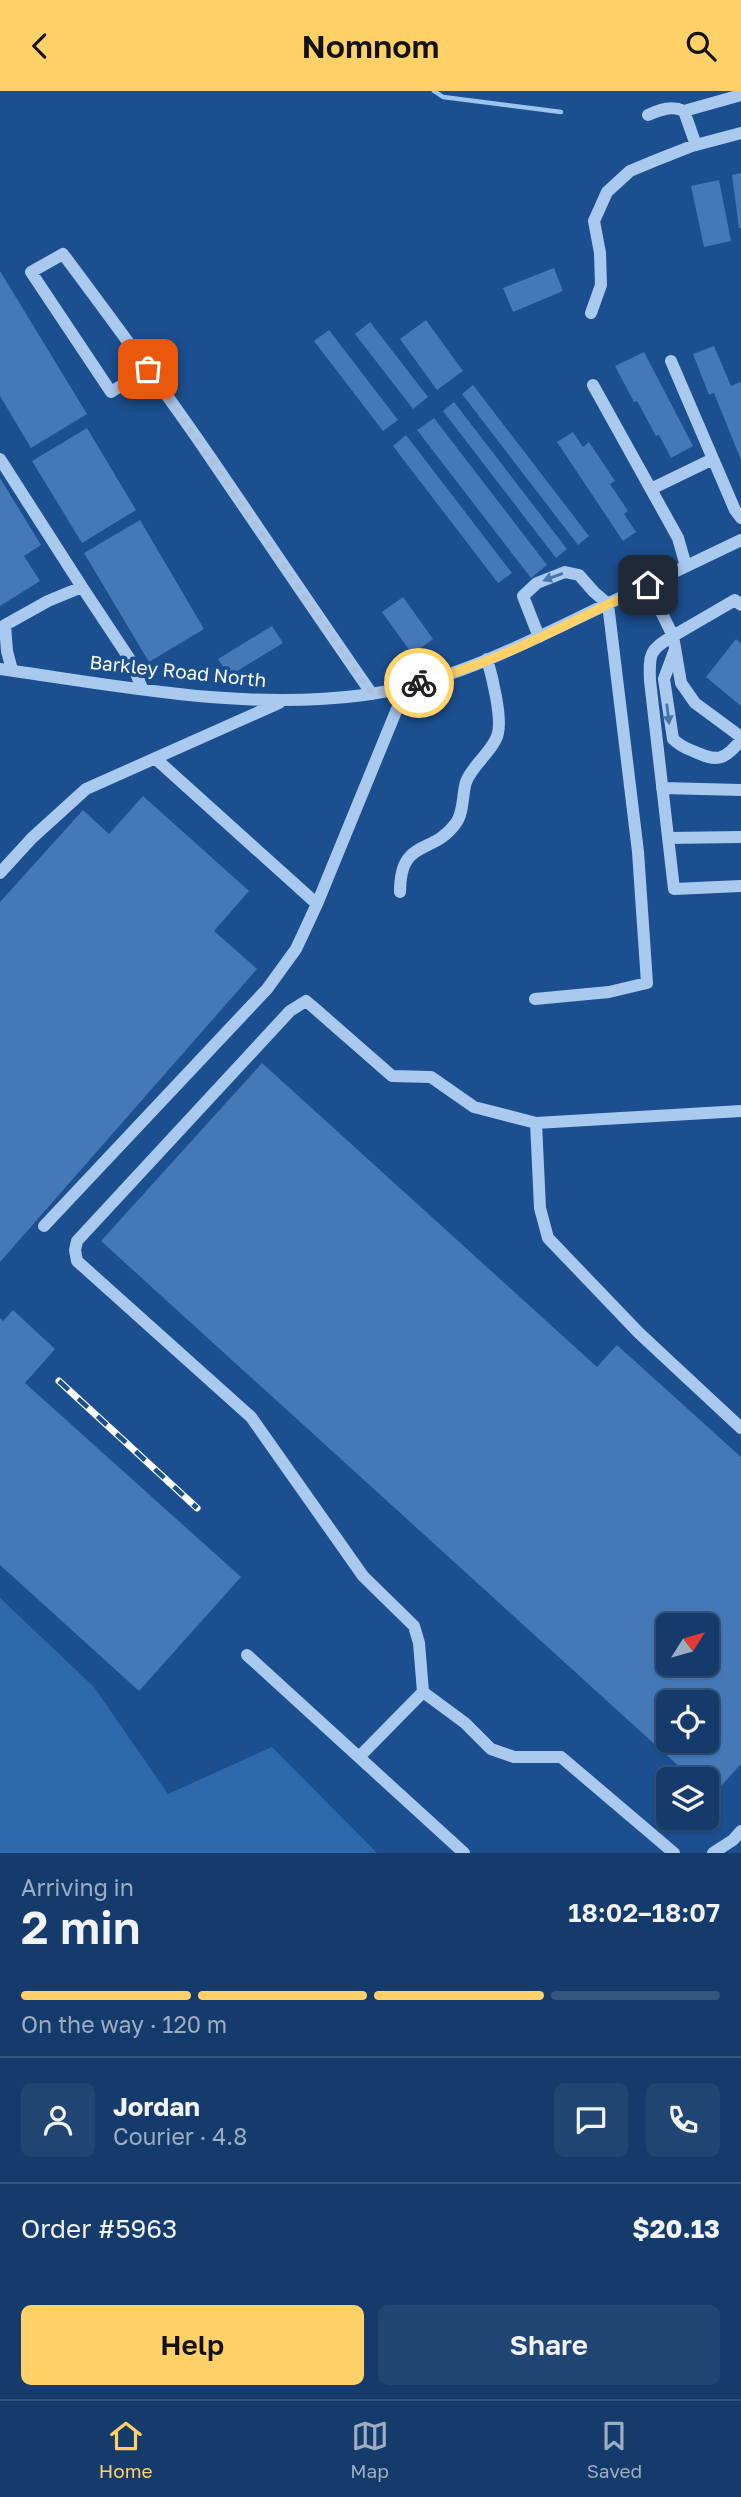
<!DOCTYPE html>
<html lang="en">
<head>
<meta charset="utf-8">
<style>
  body { margin:0; font-family:"Golos Text",sans-serif; background:#214673; color:#f1f3f6; height:100vh; display:flex; flex-direction:column; font-size:26px; white-space:nowrap }
  * { box-sizing:border-box; margin:0 }
  p { font-size:23px; color:#9dadc1 }
  .icon { flex:none; width:38px; height:38px; fill:none; stroke:currentColor; stroke-width:2; stroke-linecap:round; stroke-linejoin:round }
  .map { position:relative; height:1762px; overflow:hidden }
  .details { display:flex; flex-direction:column; background:#143b6b; flex:1 }
  .details>* { flex:none }
  .needle { width:46px; rotate:53deg }
  .fabs { position:absolute; left:656px; top:1522px; display:grid; gap:14px }
  .fabs a { display:grid; place-items:center; width:63px; height:63px; border-radius:10px; background:#143b6b; box-shadow:0 2px 5px #0004,0 0 0 2px #33557e; font-size:35px }
  .pin { position:absolute; display:grid; place-items:center; width:60px; height:60px; color:#fff; margin:-30px; border-radius:14px; box-shadow:0 4px 10px #0006 }
  .courier { position:absolute; display:grid; place-items:center; width:70px; height:70px; margin:-35px; border:5px solid #ffd166; border-radius:50%; background:#fff; color:#222; box-shadow:0 2px 9px #0007 }
  .overview em { font-style:normal; font-weight:600 }
  .overview div { display:flex; flex-direction:column-reverse }
  .overview { display:flex; align-items:center; justify-content:space-between; height:119px; padding:0 21px }
  h1 { font-size:46px; font-weight:600; line-height:52px }
  .bar { display:grid; grid-template-columns:repeat(4,1fr); gap:10px 7px; align-content:center; height:84px; padding:0 21px }
  .bar i { height:9px; border-radius:5px; background:#33557e }
  .bar .selected { background:#ffd166 }
  .bar p { grid-column:span 4 }
  .line { display:flex; align-items:center; gap:18px; padding:0 21px; border-top:2px solid #33557e }
  .line div { flex:1 }
  .round { display:grid; place-items:center; flex:none; width:74px; height:74px; border-radius:10px; background:#214673 }
  .button { display:flex; gap:14px; margin-top:auto; padding:14px 21px }
  .button a { flex:1; height:80px; border-radius:10px; background:#ffd166; color:#111; font-size:28px; font-weight:600; line-height:80px; text-align:center }
  .button a+a { background:#214673; color:#f1f3f6 }
  header { display:flex; justify-content:space-between; align-items:center; height:91px; padding:0 21px; background:#ffd166; color:#111; font-size:32px; font-weight:600 }
  .tabs { display:flex; justify-content:space-around; align-items:center; height:98px; border-top:2px solid #33557e; background:#143b6b; font-size:19px; color:#9dadc1 }
  .tabs a { display:grid; justify-items:center; gap:4px }
  .tabs .selected { color:#ffd166 }
  .map>svg:first-child { display:block }
  .green { fill:#2e69ad }
  .lines { fill:none; stroke-linecap:round; stroke-linejoin:round }
  .stream { stroke:#9cc4f0; stroke-width:4.5 }
  .building { fill:#4478b7; fill-rule:evenodd }
  .minor { stroke:#a9c9ee; stroke-width:12 }
  .rail-casing { stroke:#fff; stroke-width:7 }
  .rail { stroke:#1b4f8f; stroke-width:4.5; stroke-dasharray:13; stroke-linecap:butt }
  .oneway { fill:#4674ac }
  .done { stroke:#afc1d8; stroke-width:7; stroke-dasharray:0 12.6 }
  .route { stroke:#ffd166; stroke-width:9 }
  .labels { text-anchor:middle; stroke-width:7; stroke-linejoin:round; paint-order:stroke }
  .street-label { font-size:19px; fill:#fff; stroke:#1b4f8f }
</style>
</head>
<body>
<header><svg class="icon" aria-label="back" viewBox="0 0 24 24"><path d="M15 5l-7 7 7 7"/></svg>Nomnom<svg class="icon" aria-label="search" viewBox="0 0 24 24"><circle cx="10" cy="10" r="6"/><path d="M15 15l6 6"/></svg></header>
<div class="map">
<svg width="741" height="1762" viewBox="0 0 741 1762">
  <rect width="100%" height="100%" fill="#1b4f8f"/>
  <path class="green" d="M0,1507L94,1596L168,1703L272,1656L377,1762H0Z"/>
  <g class="lines">
    <path class="stream" d="M434,0L443,6L561,21"/>
  </g>
  <path class="building" d="M741,82V137H739L732,84Z
    M719,89L731,150L704,156L691,95Z
    M554,177L563,200L513,221L503,197Z
    M0,180L87,323L31,357L0,305Z
    M426,229L463,280L437,299L400,248Z
    M370,231L428,306L413,318L355,243Z
    M329,239L398,329L383,340L314,250Z
    M714,255L731,295L740,291L741,293V369L714,302L709,304L693,263Z
    M644,261L693,355L671,367L659,344L656,345L637,310L634,311L615,275Z
    M473,294L589,445L578,454L462,303Z
    M454,311L567,458L556,467L443,320Z
    M434,327L547,474L531,487L417,339Z
    M87,337L136,419L82,452L32,370Z
    M573,341L583,356L589,351L615,390L610,393L628,420L624,423L636,441L623,450L557,351Z
    M406,344L512,482L498,492L393,355Z
    M0,387L41,454L24,465L40,490L0,515Z
    M140,429L204,538L149,571L84,462Z
    M403,506L433,548L412,563L382,521Z
    M272,535L283,552L229,585L218,568Z
    M736,548L741,553V615L706,586Z
    M143,705L249,800L214,840L257,878L0,1171V811L83,719L109,743Z
    M262,972L597,1276L617,1254L741,1366V1673L712,1705L707,1700V1689H694L101,1150ZM668,1535H707V1573H668ZM668,1612H707V1650H668Z
    M13,1219L55,1258L25,1292L241,1486L139,1600L0,1474V1227L3,1230Z"/>
  <g class="lines">
    <path class="minor" d="M684,20L741,4
      M648,24C660,19 671,14 684,20L696,54
      M591,222L601,194L600,162L594,130L607,101L630,80L654,70L692,55L741,42
      M671,270L735,419L741,427
      M148,278L111,301L31,181L63,163C113,230 163,297 210,366C264,445 317,524 372,603
      M593,294L678,447L686,475
      M0,368L82,496
      M651,398L713,368
      M648,494L673,545L735,509L741,514
      M675,558L664,588L673,648C679,654 685,657 693,660C717,671 724,670 741,649
      M0,578C120,595 243,620 364,604C440,594 510,560 578,527C633,501 687,475 741,449
      M12,579L7,560L5,534L48,510L82,496L131,570L142,597
      M741,646L695,612L681,592L673,545C649,559 649,563 650,590L674,798L741,795
      M156,668L317,813
      M662,697L741,699
      M668,747L741,746
      M0,782L32,747L86,698L279,612
      M400,801C400,746 433,765 456,732C464,721 462,704 466,691C472,674 495,658 498,642C502,625 492,585 487,568
      M535,908L609,901L647,892L638,761L608,513L594,501L579,484L565,481L537,492L523,505L539,546
      M741,1020L536,1032L540,1117L548,1147L639,1242L741,1337
      M44,1135L267,898L296,858L317,813L399,613L403,596
      M247,1564L464,1762
      M423,1601L419,1552L414,1535L363,1485L251,1326L77,1170L75,1159L77,1150L290,920L306,910L312,915L392,985L431,986L474,1016L536,1032
      M359,1666L423,1601L465,1632L491,1658L514,1666H561L674,1762
      M713,1762L733,1749L741,1740"/>
    <g class="rail-casing">
      <path id="rail" d="M59,1290L197,1417"/>
    </g>
    <use href="#rail" class="rail"/>
  </g>
  <defs><path id="oneway-solid" d="M-6-.8H1V-3.2L6.5 0L1 3.2V.8H-6Z" transform="scale(1.75)"/></defs>
  <g class="oneway">
    <use href="#oneway-solid" transform="translate(553 486) rotate(160)"/>
    <use href="#oneway-solid" transform="translate(668 623) rotate(83)"/>
  </g>
  <g class="lines">
    <path class="done" d="M148,278L372,603L419,592"/>
    <path class="route" d="M419,592C499,572 574,529 648,494"/>
  </g>
  <g class="labels">
    <g class="street-label">
      <text transform="translate(178 580) rotate(6)" y="7">Barkley Road North</text>
    </g>
  </g>
</svg>
<div class="fabs">
<a><svg class="needle" viewBox="-14 -14 28 28"><path d="M0-13l5 13h-10z" fill="#e53935"/><path d="M0 13l5-13h-10z" fill="#9dadc1"/></svg></a>
<a><svg class="icon" aria-label="locate" viewBox="0 0 24 24"><circle cx="12" cy="12" r="6"/><path d="M12 2v4M12 18v4M2 12h4M18 12h4"/></svg></a>
<a><svg class="icon" aria-label="layers" viewBox="0 0 24 24"><path d="M12 4l9 5-9 5-9-5zM3 14l9 5 9-5"/></svg></a>
</div>
<div class="pin" style="left:148px;top:278px;background:#ea580c"><svg class="icon" aria-label="bag" viewBox="0 0 24 24"><path d="M5 8h14l-1 12H6zM9 8a3 3 0 0 1 6 0"/></svg></div>
<div class="pin" style="left:648px;top:494px;background:#1f2937"><svg class="icon" aria-label="home" viewBox="0 0 24 24"><path d="M3 11l9-7 9 7M6 9v11h12V9"/></svg></div>
<div class="courier" style="left:419px;top:592px"><svg class="icon" aria-label="bike" viewBox="0 0 24 24"><circle cx="6" cy="16" r="4"/><circle cx="18" cy="16" r="4"/><path d="M6 16l4-8h5l3 8M10 8l3 8H6M13 5h3"/></svg></div>
</div>
<section class="details">
<div class="overview"><div><h1>2 min</h1><p>Arriving in</p></div><em>18:02–18:07</em></div>
<div class="bar"><i class="selected"></i><i class="selected"></i><i class="selected"></i><i></i><p>On the way · 120 m</p></div>
<div class="line" style="height:126px"><a class="round"><svg class="icon" aria-label="person" viewBox="0 0 24 24"><circle cx="12" cy="8" r="4"/><path d="M4 21q1-7 8-7t8 7"/></svg></a><div><b>Jordan</b><p>Courier · 4.8</p></div><a class="round"><svg class="icon" aria-label="chat" viewBox="0 0 24 24"><path d="M4 5h16v11H9l-5 4z"/></svg></a><a class="round"><svg class="icon" aria-label="phone" viewBox="0 0 24 24"><path d="M5 4h4l2 5-3 2q2 4 5 5l2-3 5 2v4C11 20 4 13 5 4z"/></svg></a></div>
<div class="line" style="height:91px"><div>Order #5963</div><b>$20.13</b></div>
<div class="button"><a>Help</a><a>Share</a></div>
</section>
<nav class="tabs">
<a class="selected"><svg class="icon" aria-label="home" viewBox="0 0 24 24"><path d="M3 11l9-7 9 7M6 9v11h12V9"/></svg>Home</a>
<a><svg class="icon" aria-label="map" viewBox="0 0 24 24"><path d="M3 6l6-2 6 2 6-2v14l-6 2-6-2-6 2zM9 4v14M15 6v14"/></svg>Map</a>
<a><svg class="icon" aria-label="saved" viewBox="0 0 24 24"><path d="M7 4h10v16l-5-4-5 4z"/></svg>Saved</a>
</nav>
</body>
</html>
